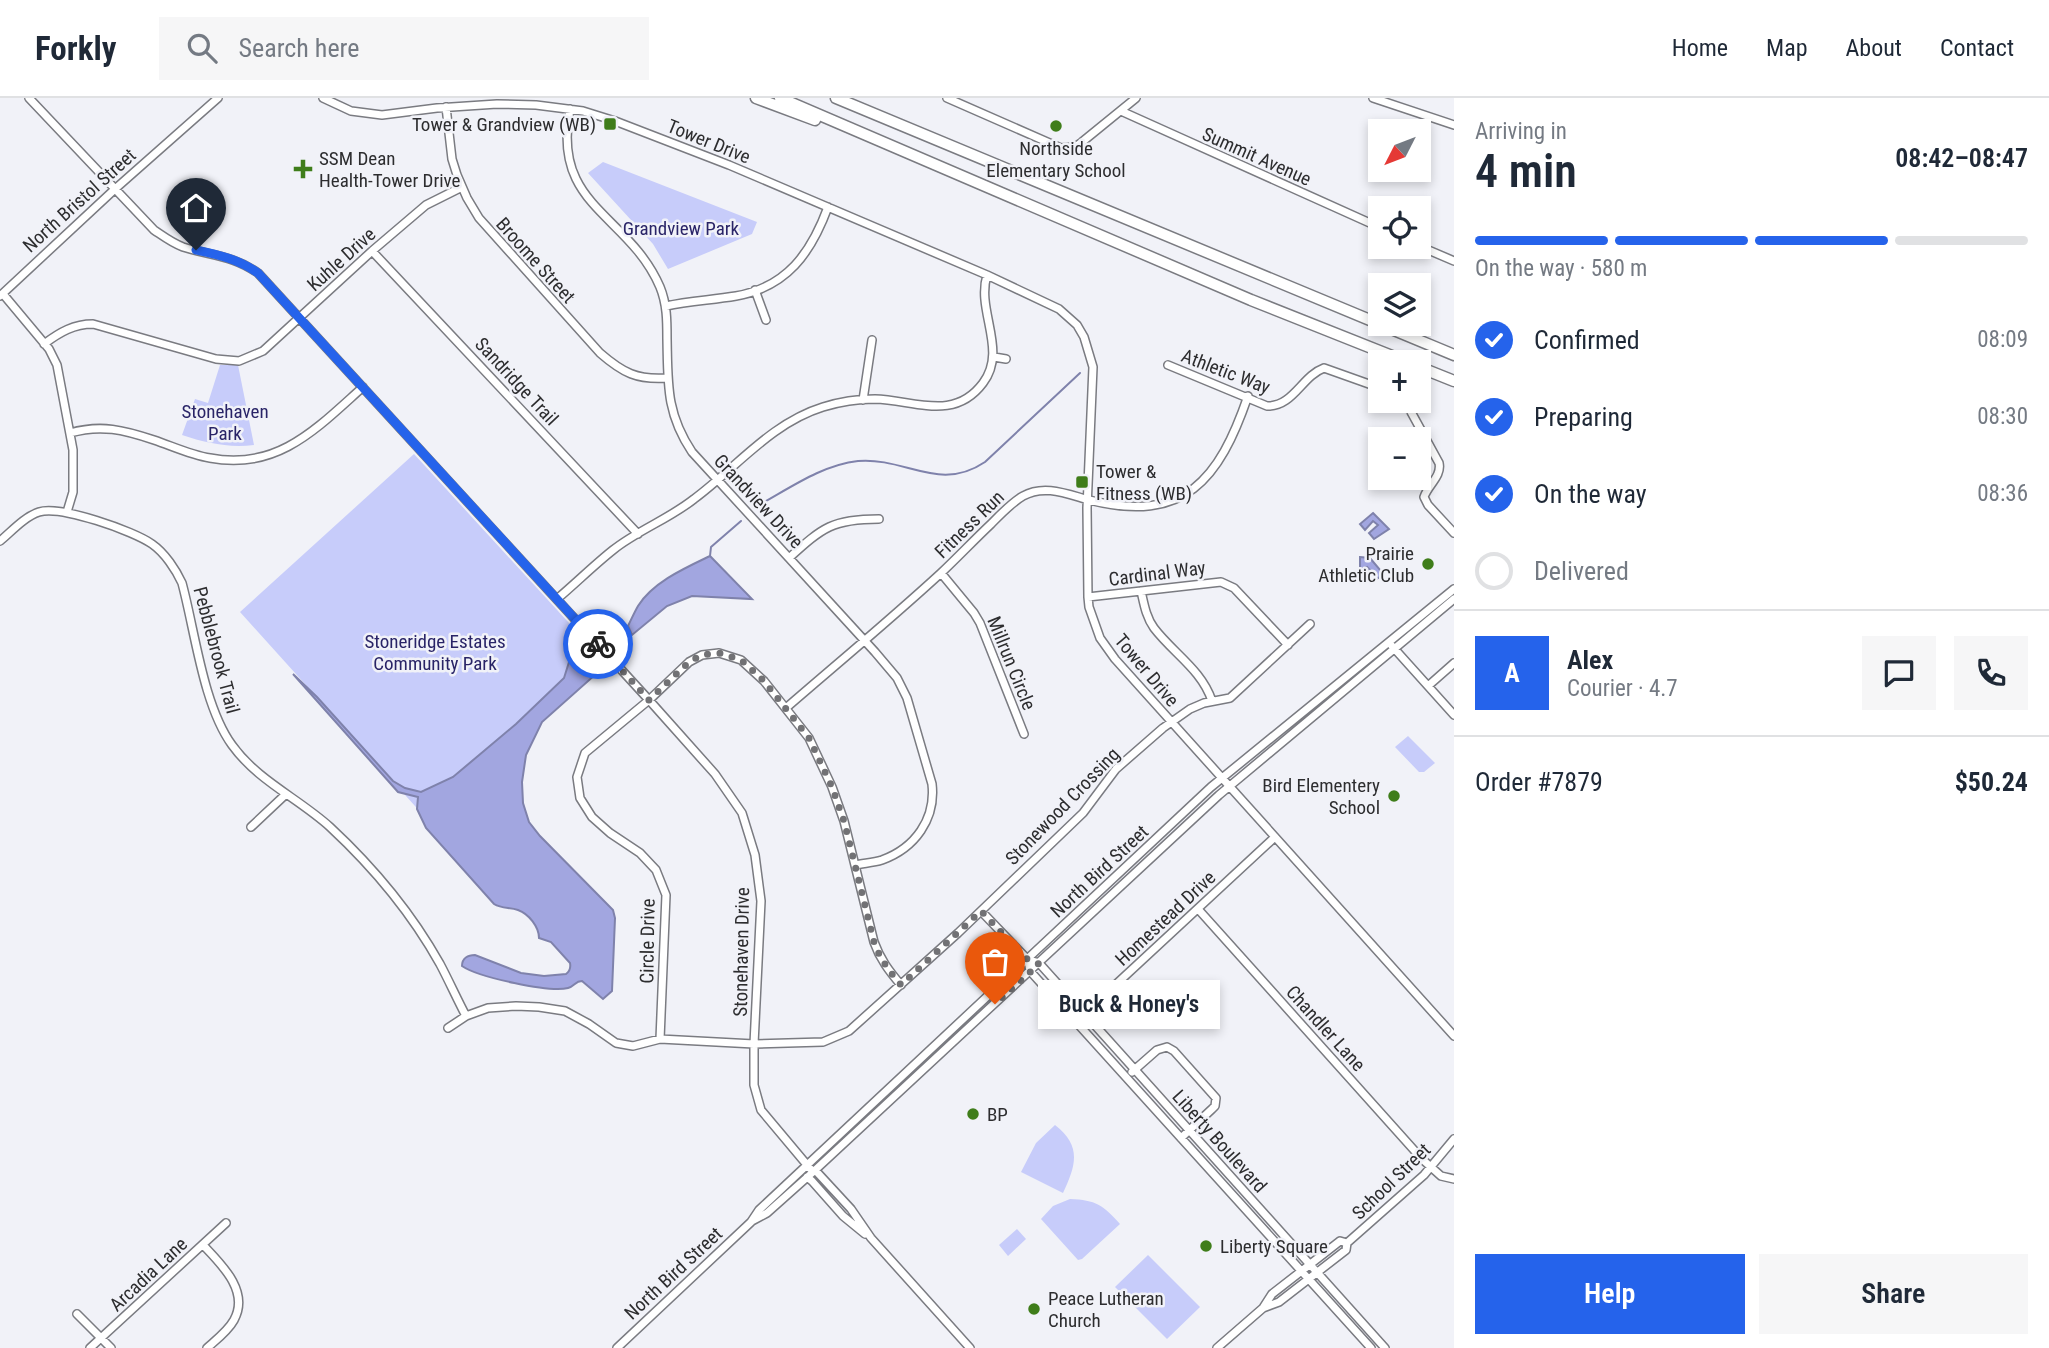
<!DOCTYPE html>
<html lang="en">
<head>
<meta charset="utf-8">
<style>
  body { margin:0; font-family:"Roboto Condensed",sans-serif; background:#f6f6f7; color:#1f2937; height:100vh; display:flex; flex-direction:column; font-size:26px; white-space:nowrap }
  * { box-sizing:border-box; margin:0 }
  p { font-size:23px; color:#747a83 }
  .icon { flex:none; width:38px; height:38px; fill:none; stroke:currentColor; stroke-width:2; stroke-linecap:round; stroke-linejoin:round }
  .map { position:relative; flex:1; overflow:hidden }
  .details { display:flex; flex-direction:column; background:#fff; width:595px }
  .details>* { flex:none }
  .needle { width:46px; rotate:228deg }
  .buttons { position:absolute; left:1368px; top:21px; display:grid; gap:14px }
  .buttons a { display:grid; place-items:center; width:63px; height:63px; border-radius:0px; background:#fff; box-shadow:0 4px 10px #0003; font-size:35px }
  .pin { position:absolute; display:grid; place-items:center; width:60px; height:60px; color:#fff; margin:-72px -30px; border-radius:50% 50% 50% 0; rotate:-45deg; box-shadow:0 0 7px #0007 }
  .pin .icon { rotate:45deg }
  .courier { position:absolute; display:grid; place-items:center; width:70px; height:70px; margin:-35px; border:5px solid #2563eb; border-radius:50%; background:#fff; color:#222; box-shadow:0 2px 9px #0007 }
  .bubble { position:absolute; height:49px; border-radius:0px; background:#fff; box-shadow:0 4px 10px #0003; font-size:23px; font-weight:600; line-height:49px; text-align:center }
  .overview em { font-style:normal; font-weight:600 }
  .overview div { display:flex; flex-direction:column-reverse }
  .overview { display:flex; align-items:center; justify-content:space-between; height:119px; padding:0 21px }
  h1 { font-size:46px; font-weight:600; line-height:52px }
  .bar { display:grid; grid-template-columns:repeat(4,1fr); gap:10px 7px; align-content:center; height:84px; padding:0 21px }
  .bar i { height:9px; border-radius:5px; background:#e0e1e3 }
  .bar .selected { background:#2563eb }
  .bar p { grid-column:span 4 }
  .line { display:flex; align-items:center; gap:18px; padding:0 21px; border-top:2px solid #e0e1e3 }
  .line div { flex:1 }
  .round { display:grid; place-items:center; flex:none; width:74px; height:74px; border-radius:0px; background:#f6f6f7 }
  ol { padding:0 21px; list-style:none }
  li { display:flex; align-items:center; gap:21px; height:77px }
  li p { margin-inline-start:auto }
  li .icon { padding:7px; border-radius:50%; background:#2563eb; color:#fff; stroke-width:4 }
  li:last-child { color:#747a83 }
  li i { width:38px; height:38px; border:4px solid #e0e1e3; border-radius:50% }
  .cta { display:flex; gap:14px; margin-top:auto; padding:14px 21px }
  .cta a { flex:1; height:80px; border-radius:0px; background:#2563eb; color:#fff; font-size:28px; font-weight:600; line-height:80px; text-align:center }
  .cta a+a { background:#f6f6f7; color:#1f2937 }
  header { display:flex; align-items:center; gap:42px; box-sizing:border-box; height:98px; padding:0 35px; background:#fff; border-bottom:2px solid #e0e1e3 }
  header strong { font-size:33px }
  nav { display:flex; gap:38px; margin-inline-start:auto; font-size:24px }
  .search { width:490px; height:63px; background:#f6f6f7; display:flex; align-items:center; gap:18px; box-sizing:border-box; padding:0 24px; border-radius:0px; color:#747a83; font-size:26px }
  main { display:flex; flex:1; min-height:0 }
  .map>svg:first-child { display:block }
  .green { fill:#c7ccfa }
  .water { fill:#a2a6e0; stroke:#7f82ab; stroke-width:2 }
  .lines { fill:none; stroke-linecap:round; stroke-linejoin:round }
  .stream { stroke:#7f82ab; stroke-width:2 }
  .minor-casing { stroke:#7a7b81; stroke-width:10 }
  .highway-casing { stroke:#7a7b81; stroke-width:13 }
  .minor { stroke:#fff; stroke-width:7 }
  .highway { stroke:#fff; stroke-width:10 }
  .done { stroke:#727275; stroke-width:7; stroke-dasharray:0 12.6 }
  .route { stroke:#2563eb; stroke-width:9 }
  .poi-dot { fill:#3f7d1a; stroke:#f1f2f8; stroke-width:2.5 }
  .labels { text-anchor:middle; stroke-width:5; stroke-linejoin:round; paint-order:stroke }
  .poi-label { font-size:19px; fill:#2d2d2f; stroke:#f1f2f8; text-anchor:start }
  .street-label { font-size:19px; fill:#2d2d2f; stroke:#f1f2f8 }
  .park-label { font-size:19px; fill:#292467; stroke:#f1f2f8 }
</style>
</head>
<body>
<header>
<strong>Forkly</strong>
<div class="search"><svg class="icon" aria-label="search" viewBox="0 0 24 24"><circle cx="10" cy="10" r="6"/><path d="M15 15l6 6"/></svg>Search here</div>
<nav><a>Home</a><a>Map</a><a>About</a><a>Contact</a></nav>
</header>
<main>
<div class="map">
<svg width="1454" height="1250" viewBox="0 0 1454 1250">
  <rect width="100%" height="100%" fill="#f1f2f8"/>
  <path class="green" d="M603,64L757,124L752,136L668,171L653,146L588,75Z
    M220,267H238L254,347C228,350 206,345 182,337L195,301L208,305Z
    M414,356L603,562L476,676L507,810L240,514Z
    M1408,638L1435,665L1424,674H1419L1395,649Z
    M1055,1027C1082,1048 1076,1067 1063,1095L1021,1074L1036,1045Z
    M1070,1101C1096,1102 1103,1107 1120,1126L1082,1161L1078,1162L1041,1121L1053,1108Z
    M1017,1131L1026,1141L1008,1158L999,1147Z
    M1148,1157L1200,1209L1167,1241L1115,1189Z"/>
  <path class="water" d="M1373,415L1389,431L1374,441L1369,435L1378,427L1373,423L1365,432L1360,426Z
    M710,458L752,501L692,498L667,508L632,537L628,528C631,522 634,515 638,508C653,484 685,470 710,458Z
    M1360,459L1370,460L1381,473V478L1374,483L1369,482L1367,479L1370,472L1367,469L1361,471L1360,470Z
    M572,558L582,560L596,576L542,624L526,657L522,684L523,705L529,724L540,738L613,812L615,820L612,893L603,901L582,883C575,883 575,888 568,890C550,895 478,879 462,868C462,860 468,857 475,857L521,875L544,878L566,876C570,873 571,870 570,865L551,844L539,840C539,829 529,816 518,812C510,809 502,811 494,806L426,730L417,711L418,699L398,694L293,576L317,599L393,683L405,690L421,694L453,679L516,626L564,580L570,561Z"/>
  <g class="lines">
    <path class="stream" d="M759,407C790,390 822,367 858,363C906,359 939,395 985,364L1080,275
      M710,458L711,449L741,423"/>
    <g class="minor-casing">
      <path id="minor" d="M29,0L154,132C163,138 172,145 183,149C212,158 232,157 258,175L649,602L715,676L742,715L755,757L761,803L754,946V987L761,1012L813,1074
        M323,0L351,13L382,17L437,10L497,6L536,7L583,13L615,23L729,67L987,177L1059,211L1077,227L1084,239L1093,269L1087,410L1088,499L1089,509L1100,540L1115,561L1454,938
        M947,0L1061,50L1075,49L1082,44L1136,0
        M1373,0L1454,27
        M446,9L452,61L457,77L467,100L479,120L600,255C623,275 637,282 667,280
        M570,11C551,109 628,115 660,189C667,206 667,223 667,241C668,286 666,315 692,354L875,554L897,580L907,600L932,686C936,721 915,750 882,762C873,765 863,765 855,767
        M1121,13L1381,130
        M1419,148L1454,163
        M372,153L638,436
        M755,192L766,222
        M3,196L49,251L57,267L73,352V394L67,414
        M0,198L115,91L218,0
        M666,208C689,203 712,202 736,198C787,189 811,155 828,109
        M44,246C60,234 74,226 93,226L216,261L239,263L263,253L372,153L426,107L462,89
        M994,259L1006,261
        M1168,267L1267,308C1293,309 1302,278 1324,270L1369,286L1381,293
        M863,302L872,242
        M1397,303L1410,312L1439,365C1442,378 1428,387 1424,399L1428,407L1454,435
        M70,335C101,326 124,332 154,342C172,348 191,357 210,360C278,373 317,330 363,289
        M0,443C12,433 24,419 39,414C60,407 134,433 152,446C165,455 176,472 182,485C195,533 203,607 232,647C258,683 298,700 330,729C372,768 412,816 440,866C449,883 457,901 466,918
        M789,460C823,429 833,421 879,421
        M941,475L974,515L980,525L1024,636
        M1141,493C1144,506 1146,519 1154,530C1173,555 1202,572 1212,603
        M1088,499L1221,484L1234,490L1288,547
        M557,501C576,485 594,467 613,452C638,432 669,421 694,401C736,370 771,325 823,309C839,304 857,301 875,301C914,302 954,324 983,285C1008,252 976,213 987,177
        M1392,548L1454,617
        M1428,588L1454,565
        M786,610C838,565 891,521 941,475C958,459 974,442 991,426C1000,417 1011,405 1023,398C1044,386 1067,396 1089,402C1185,426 1219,382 1248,298
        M251,729L285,697
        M1198,811L1422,1061L1441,1078L1454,1081
        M981,813L1028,862
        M1080,927L1084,916L1275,739
        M448,930L466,918L488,910L516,908L539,909L565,913L589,926L616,945L633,948L660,941L754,946L823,944L849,933L958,835L1083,715L1116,671L1163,630L1190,611L1204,605L1230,600L1310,526
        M660,941L666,797L656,772L640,755L610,735L592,719L580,700L577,679L585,655L649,602L689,564L702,557L719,555L741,562L764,583L809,640L832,689L844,723L874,844C880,861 889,873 901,887
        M1132,974L1157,952L1167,949L1174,953L1216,1000L1215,1008L1212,1011L1181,1040
        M815,1072L851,1111L871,1140L970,1250
        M807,1079L812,1083L843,1118L865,1136
        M752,1123L767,1115L813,1074L1219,697L1454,501
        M203,1147C221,1166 250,1193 234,1222C228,1233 216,1242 207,1250
        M1263,1210L1279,1204L1346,1152L1347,1145L1424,1077L1454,1041
        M77,1216L111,1250
        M90,1250L226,1125
        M617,1250L751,1124L759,1112L1211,689L1454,491
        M1217,1250L1263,1210L1272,1196L1340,1143L1347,1145
        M1371,1250L1030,873L1028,862L1039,865L1385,1250"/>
    </g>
    <g class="highway-casing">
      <path id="highway" d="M756,0L815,22
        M780,0L1251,202L1407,264
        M836,0L1454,257
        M1419,269L1454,283"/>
    </g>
    <use href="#minor" class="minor"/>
    <use href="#highway" class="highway"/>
  </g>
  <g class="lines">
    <path class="done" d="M598,546L649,602L689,564L702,557L719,555L741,562L764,583L809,640L832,689L844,723L874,844C880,861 889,873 901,887L981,813L1028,862L1039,866L995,906"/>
    <path class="route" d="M196,152C219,157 238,161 258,175L598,546"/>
  </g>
  <g class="poi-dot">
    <rect x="603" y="19" width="14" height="14" rx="3.5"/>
    <circle cx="1056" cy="28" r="7"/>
    <path d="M299.5 60.5h7v7h7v7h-7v7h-7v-7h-7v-7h7z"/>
    <rect x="1075" y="377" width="14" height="14" rx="3.5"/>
    <circle cx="1428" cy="466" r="7"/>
    <circle cx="1394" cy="698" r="7"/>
    <circle cx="973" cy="1016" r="7"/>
    <circle cx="1206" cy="1148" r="7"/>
    <circle cx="1034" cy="1211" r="7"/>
  </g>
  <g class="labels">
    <g class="poi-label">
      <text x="596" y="33" text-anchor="end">Tower &amp; Grandview (WB)</text>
      <text x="1056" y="57" text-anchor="middle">Northside<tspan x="1056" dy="22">Elementary School</tspan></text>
      <text x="319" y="67">SSM Dean<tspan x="319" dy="22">Health-Tower Drive</tspan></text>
      <text x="1096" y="380">Tower &amp;<tspan x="1096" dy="22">Fitness (WB)</tspan></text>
      <text x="1414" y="462" text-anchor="end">Prairie<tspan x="1414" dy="22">Athletic Club</tspan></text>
      <text x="1380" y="694" text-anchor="end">Bird Elementery<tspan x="1380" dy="22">School</tspan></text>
      <text x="987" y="1023">BP</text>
      <text x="1220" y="1155">Liberty Square</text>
      <text x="1048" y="1207">Peace Lutheran<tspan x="1048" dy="22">Church</tspan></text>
    </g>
    <g class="street-label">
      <text transform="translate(709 43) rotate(22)" y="7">Tower Drive</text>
      <text transform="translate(1257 58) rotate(24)" y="7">Summit Avenue</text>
      <text transform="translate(79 102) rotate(-42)" y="7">North Bristol Street</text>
      <text transform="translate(341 161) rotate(-42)" y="7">Kuhle Drive</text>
      <text transform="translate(536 162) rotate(48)" y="7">Broome Street</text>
      <text transform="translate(1226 273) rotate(21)" y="7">Athletic Way</text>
      <text transform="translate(517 283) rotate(47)" y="7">Sandridge Trail</text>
      <text transform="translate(759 403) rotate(47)" y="7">Grandview Drive</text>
      <text transform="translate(969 426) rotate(-44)" y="7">Fitness Run</text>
      <text transform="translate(1157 475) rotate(-7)" y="7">Cardinal Way</text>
      <text transform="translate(217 552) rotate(75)" y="7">Pebblebrook Trail</text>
      <text transform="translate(1012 565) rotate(68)" y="7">Millrun Circle</text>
      <text transform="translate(1147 572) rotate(50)" y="7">Tower Drive</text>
      <text transform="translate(1062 708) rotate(-46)" y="7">Stonewood Crossing</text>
      <text transform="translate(1099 773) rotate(-43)" y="7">North Bird Street</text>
      <text transform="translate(1165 820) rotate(-43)" y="7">Homestead Drive</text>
      <text transform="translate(647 843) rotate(-89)" y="7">Circle Drive</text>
      <text transform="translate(741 854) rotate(-89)" y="7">Stonehaven Drive</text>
      <text transform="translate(1326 930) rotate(48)" y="7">Chandler Lane</text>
      <text transform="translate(1220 1043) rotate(48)" y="7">Liberty Boulevard</text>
      <text transform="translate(1391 1083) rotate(-44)" y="7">School Street</text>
      <text transform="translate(673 1175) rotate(-43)" y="7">North Bird Street</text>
      <text transform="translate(148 1176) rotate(-43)" y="7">Arcadia Lane</text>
    </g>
    <g class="park-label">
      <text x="681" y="137">Grandview Park</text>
      <text x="225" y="320">Stonehaven<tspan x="225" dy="22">Park</tspan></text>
      <text x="435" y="550">Stoneridge Estates<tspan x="435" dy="22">Community Park</tspan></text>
    </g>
  </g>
</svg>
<div class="buttons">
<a><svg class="needle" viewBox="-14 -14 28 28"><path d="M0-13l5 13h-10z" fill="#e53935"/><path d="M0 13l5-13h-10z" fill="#747a83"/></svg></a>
<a><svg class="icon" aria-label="locate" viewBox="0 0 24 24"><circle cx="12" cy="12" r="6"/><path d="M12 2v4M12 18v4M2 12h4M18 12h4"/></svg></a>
<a><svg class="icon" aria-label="layers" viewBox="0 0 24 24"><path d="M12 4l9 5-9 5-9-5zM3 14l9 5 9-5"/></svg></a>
<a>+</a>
<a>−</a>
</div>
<div class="pin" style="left:995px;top:906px;background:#ea580c"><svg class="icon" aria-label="bag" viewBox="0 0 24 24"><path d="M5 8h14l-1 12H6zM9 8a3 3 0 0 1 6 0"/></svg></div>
<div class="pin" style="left:196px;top:152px;background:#1f2937"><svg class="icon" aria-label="home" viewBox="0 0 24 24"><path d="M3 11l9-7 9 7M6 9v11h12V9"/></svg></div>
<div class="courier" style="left:598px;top:546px"><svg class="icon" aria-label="bike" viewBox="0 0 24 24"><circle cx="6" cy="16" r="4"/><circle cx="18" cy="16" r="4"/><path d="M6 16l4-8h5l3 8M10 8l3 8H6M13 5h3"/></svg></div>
<div class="bubble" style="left:1038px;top:882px;width:182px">Buck &amp; Honey's</div>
</div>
<section class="details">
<div class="overview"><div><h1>4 min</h1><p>Arriving in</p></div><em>08:42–08:47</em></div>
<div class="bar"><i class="selected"></i><i class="selected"></i><i class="selected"></i><i></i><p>On the way · 580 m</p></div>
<ol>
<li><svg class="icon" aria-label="check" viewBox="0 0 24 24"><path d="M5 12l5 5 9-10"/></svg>Confirmed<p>08:09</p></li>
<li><svg class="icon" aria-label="check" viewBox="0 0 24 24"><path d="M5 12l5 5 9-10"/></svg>Preparing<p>08:30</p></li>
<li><svg class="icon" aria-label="check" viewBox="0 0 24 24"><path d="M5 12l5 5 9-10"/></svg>On the way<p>08:36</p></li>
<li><i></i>Delivered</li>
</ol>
<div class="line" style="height:126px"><b class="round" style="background:#2563eb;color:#fff">A</b><div><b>Alex</b><p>Courier · 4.7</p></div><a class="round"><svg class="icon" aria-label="chat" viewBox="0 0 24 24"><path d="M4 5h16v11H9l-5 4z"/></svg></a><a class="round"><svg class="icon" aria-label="phone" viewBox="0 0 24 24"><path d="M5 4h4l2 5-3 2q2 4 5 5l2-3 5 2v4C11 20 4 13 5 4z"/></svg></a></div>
<div class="line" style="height:91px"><div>Order #7879</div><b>$50.24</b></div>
<div class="cta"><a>Help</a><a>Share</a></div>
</section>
</main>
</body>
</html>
